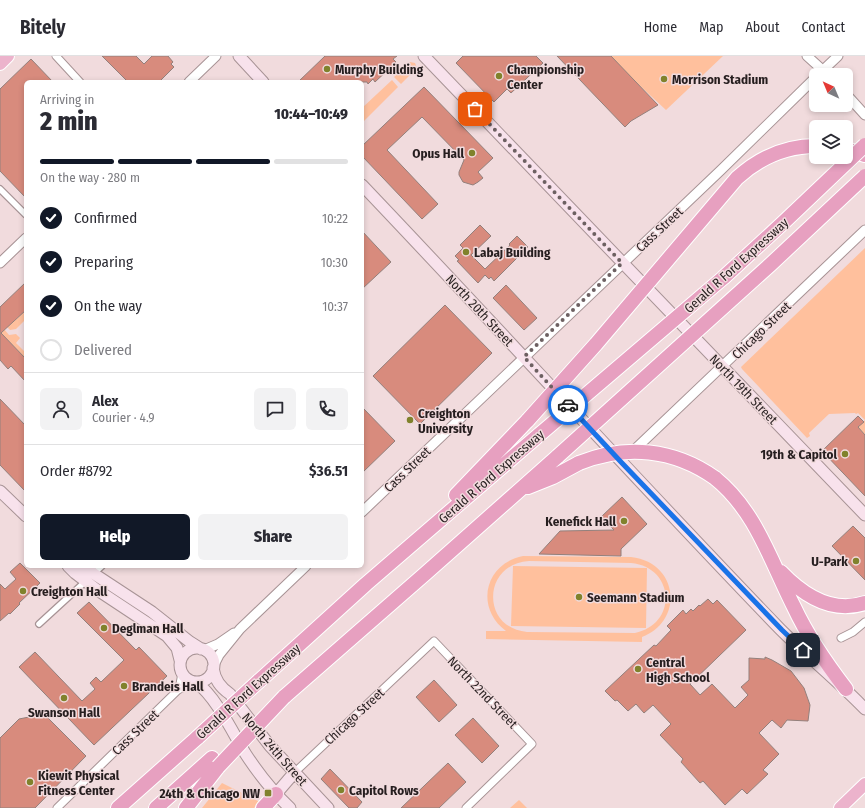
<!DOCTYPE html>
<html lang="en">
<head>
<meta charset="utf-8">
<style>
  body { margin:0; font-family:"Fira Sans Condensed",sans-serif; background:#f2f2f3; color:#2b2b33; height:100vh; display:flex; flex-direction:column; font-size:15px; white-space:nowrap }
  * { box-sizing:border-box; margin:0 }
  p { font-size:13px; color:#7c7c81 }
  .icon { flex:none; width:22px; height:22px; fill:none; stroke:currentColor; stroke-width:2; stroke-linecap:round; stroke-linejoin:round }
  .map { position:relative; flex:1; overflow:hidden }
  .details { position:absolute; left:24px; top:24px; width:340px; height:488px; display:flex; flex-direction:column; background:#fff; border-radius:6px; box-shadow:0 2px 6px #0003 }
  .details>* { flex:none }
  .needle { width:26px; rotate:316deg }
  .controls { position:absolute; left:809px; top:12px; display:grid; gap:8px }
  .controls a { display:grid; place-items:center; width:44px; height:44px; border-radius:6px; background:#fff; box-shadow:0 2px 6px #0003; font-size:20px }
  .pin { position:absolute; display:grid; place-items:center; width:34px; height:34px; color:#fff; margin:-17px; border-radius:8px; box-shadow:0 2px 6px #0006 }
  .courier { position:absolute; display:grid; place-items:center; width:40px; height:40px; margin:-20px; border:3px solid #1a73e8; border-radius:50%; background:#fff; color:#222; box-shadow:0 1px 5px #0007 }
  .overview em { font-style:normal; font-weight:800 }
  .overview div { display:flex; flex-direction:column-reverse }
  .overview { display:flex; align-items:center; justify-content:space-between; height:68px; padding:0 16px }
  h1 { font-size:26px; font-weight:800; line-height:30px }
  .bar { display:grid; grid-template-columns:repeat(4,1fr); gap:6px 4px; align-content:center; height:48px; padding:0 16px }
  .bar i { height:5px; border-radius:3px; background:#e1e1e2 }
  .bar .active { background:#111827 }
  .bar p { grid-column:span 4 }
  .line { display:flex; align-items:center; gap:10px; padding:0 16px; border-top:1px solid #e1e1e2 }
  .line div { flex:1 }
  .round { display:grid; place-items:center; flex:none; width:42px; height:42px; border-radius:6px; background:#f2f2f3 }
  ol { padding:0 16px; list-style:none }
  li { display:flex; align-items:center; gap:12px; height:44px }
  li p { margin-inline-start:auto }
  li .icon { padding:4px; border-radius:50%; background:#111827; color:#fff; stroke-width:4 }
  li:last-child { color:#7c7c81 }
  li i { width:22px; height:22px; border:2px solid #e1e1e2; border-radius:50% }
  .action { display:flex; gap:8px; margin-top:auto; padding:8px 16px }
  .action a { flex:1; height:46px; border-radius:6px; background:#111827; color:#fff; font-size:16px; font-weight:800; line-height:46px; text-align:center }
  .action a+a { background:#f2f2f3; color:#2b2b33 }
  header { display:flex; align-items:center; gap:24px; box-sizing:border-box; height:56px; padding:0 20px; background:#fff; border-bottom:1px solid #e1e1e2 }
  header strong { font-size:19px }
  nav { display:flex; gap:22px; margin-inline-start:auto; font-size:14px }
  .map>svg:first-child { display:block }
  .green { fill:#ffc09d; fill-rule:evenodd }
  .building { fill:#d88b7d; stroke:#93807c }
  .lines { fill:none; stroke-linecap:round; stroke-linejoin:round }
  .pedestrian-casing { stroke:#a79395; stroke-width:8 }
  .minor-casing { stroke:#a79395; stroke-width:9 }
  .tertiary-casing { stroke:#a79395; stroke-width:11 }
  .secondary-casing { stroke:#a79395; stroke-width:13 }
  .trunk-casing { stroke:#fff; stroke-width:14 }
  .motorway-casing { stroke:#fff; stroke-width:16 }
  .pedestrian { stroke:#fff; stroke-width:5.5 }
  .minor { stroke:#fff; stroke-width:7 }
  .tertiary { stroke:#fff; stroke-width:9 }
  .secondary { stroke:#f8e2ec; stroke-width:11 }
  .trunk { stroke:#ecb3cc; stroke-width:12 }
  .motorway { stroke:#e7a0c0; stroke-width:14 }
  .motorway-bridge-casing { stroke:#fff; stroke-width:16; stroke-linecap:butt }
  .motorway-bridge { stroke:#e7a0c0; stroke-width:14 }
  .done { stroke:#6d6062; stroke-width:4; stroke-dasharray:0 7.2 }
  .route { stroke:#1a73e8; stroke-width:5 }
  .poi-dot { fill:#80822c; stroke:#f1dbdd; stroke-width:1.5 }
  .labels { text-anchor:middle; stroke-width:3; stroke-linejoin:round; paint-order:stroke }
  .poi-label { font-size:13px; font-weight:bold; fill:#261e1f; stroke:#f1dbdd; text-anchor:start }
  .street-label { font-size:13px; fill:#261e1f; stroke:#f1dbdd }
</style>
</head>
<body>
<header>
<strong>Bitely</strong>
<nav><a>Home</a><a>Map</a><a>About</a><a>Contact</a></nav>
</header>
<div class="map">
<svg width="865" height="752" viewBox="0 0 865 752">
  <rect width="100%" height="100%" fill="#f1dbdd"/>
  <path class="green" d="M608,0H723L666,54Z
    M410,6L415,7L417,12L401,28L394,21Z
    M392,24L398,31L364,65L362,63V52Z
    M865,192V379L858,371L865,364L858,357L856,358L855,357L829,358L809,377L810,380L807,382L742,313L741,311Z
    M26,254V263L16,273L10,274L6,270L10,269Z
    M4,273L9,279L16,278L20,282L16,287L25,296L26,295V300L23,303L22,299L0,276Z
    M523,500L631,501C678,506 685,564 642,581V586L486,583V575H506C475,552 484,508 523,500ZM529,505L631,507C675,511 678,568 635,577L527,576C481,572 482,508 529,505Z
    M513,510L647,512L646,572L511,570Z
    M222,727L260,746L254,752H202Z
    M519,744L527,752H510Z"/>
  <path class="building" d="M102,0H136L144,8L152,0H168L173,6L171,8L174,11L159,26H128Z
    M325,0H397L393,3L396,6L390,12L375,26L373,23L368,28L367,26H298Z
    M463,0H536L543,7L511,37L507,33L494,46L456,7Z
    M557,0H611L658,49L631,65L625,71Z
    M31,3L53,26H26V142L0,115V33Z
    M424,31L493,102L478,116L483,122L478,126L473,129L463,126L459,119V116L464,104L422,61L387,94L438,148L422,163L362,100V90Z
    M480,169L491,180L471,199L485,213L510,189L509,188L517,180L528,191L494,225L491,221L489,223L485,219L478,227L457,205L459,204L455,200L463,192L460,189Z
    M362,175L391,206L362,233Z
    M26,226V254L1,277L26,303V326L11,310L8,313L0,304V251Z
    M506,229L537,262L524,274L493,242Z
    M445,249L492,297L420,368L373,320Z
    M0,343L26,370V436L0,409Z
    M362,351L395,385L362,417Z
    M858,360L864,366L858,371L865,379V440L822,395Z
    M622,441L647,468L621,493V500L539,498L560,475L614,474L601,461Z
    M853,470L865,482V524L832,490Z
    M20,507L40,527L19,547L20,548L10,558L9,557L0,565V528L5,533L16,523L10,516Z
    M708,543L713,548L717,544L746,574L690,628L700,639L712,628L735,652L748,639L741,631L749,624V602L765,603V601L772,604L791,615L804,632L810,649L808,665L787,664L781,672L772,664L759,677L779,698L763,714L768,718L747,738L742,733L725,749L703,725L700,727L681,706L683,703L660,679L671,668L653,649L644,657L636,648L628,655L617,644L615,645L605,635L654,589L656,590L671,574L667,570L683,554L686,558L691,553L693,555L699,549L700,550Z
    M89,546L136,594L139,591L167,620L94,689L19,611L35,596L82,645L95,633L90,627L96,621L101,626L124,604L77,557Z
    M434,624L457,649L439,666L416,641Z
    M44,658L86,700L35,752H0V682L19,663Z
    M473,662L499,690L482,707L455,679Z
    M448,707L466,726L439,752H401Z
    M330,713L362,746L357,752H349L321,723Z"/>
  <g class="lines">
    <g class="pedestrian-casing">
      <path id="pedestrian" d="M0,133L26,159
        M93,518L102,510
        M39,568L87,524"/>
    </g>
    <g class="minor-casing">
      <path id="minor" d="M56,0L80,26
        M841,582L853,576L865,566
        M178,634L194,626
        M294,717L434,585L532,688L466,752
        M57,752L178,634L180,628L182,617"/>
    </g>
    <g class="tertiary-casing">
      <path id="tertiary" d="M807,0L828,19
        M819,18L838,0
        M189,26L216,0
        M846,38L865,59
        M0,207L26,182
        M631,397L865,174
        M362,456L721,114L816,21
        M204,594L218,588L234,577
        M214,609L219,599L240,573L306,510"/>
    </g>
    <g class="secondary-casing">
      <path id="secondary" d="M239,0L263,26
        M424,0L865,459
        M362,129C502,276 639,427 780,573C807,600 838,625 865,653
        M0,435L26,460
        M68,510L75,517L96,533L167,580L177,592L180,604
        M82,510L152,556L190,586L201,593
        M180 609a17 17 0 1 1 34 0a17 17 0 1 1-34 0Z
        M213,612C215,624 220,631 230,638L270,690L328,752
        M196,626C216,641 232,675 245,697C258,717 273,736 290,752
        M276,738L294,717"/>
    </g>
    <g class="trunk-casing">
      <path id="trunk" d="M0,8L8,0
        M840,752L865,728"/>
    </g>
    <g class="motorway-casing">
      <path id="motorway" d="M846,93L865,99
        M715,422C756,455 771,506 794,551C808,581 826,607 846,633
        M528,431L553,421L579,407
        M456,439L528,364
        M781,516C803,539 832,558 865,547
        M259,625L366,528L540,378
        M284,641L426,517L558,400
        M118,752L198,681
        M156,752L212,702
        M186,752L218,711
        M263,752L276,738"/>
    </g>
    <use href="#pedestrian" class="pedestrian"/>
    <use href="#minor" class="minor"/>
    <use href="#tertiary" class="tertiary"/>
    <use href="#secondary" class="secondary"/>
    <use href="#trunk" class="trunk"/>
    <use href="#motorway" class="motorway"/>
    <g class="motorway-bridge-casing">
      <path id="motorway-bridge" d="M528,364L596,288L737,122C759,102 785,90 816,90
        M540,378L723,222L785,165L865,89
        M558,400L771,208L865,120
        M579,407C626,388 674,393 715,422
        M198,681L259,625
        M218,711L284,641"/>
    </g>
    <use href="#motorway-bridge" class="motorway-bridge"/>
  </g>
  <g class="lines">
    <path class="done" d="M475,53L622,207L524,301L568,349"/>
    <path class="route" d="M568,349L621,406L782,574L803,594"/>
  </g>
  <g class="poi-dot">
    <circle cx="327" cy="13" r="4"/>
    <circle cx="499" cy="20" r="4"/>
    <circle cx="664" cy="23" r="4"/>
    <circle cx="472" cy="97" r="4"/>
    <circle cx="466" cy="196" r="4"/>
    <circle cx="410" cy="364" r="4"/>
    <circle cx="845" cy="398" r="4"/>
    <circle cx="624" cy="465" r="4"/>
    <circle cx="856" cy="505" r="4"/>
    <circle cx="23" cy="535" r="4"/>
    <circle cx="579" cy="541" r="4"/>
    <circle cx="104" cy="572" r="4"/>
    <circle cx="638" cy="613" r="4"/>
    <circle cx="124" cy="630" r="4"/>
    <circle cx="64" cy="642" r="4"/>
    <circle cx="30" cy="726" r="4"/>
    <circle cx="341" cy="734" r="4"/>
    <rect x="264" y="733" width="8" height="8" rx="2"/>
  </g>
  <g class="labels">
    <g class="poi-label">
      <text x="335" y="18">Murphy Building</text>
      <text x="507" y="18">Championship<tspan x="507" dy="15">Center</tspan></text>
      <text x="672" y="28">Morrison Stadium</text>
      <text x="464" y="102" text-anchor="end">Opus Hall</text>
      <text x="474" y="201">Labaj Building</text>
      <text x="418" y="362">Creighton<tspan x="418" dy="15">University</tspan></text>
      <text x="837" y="403" text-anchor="end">19th &amp; Capitol</text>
      <text x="616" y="470" text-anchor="end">Kenefick Hall</text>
      <text x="848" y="510" text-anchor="end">U-Park</text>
      <text x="31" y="540">Creighton Hall</text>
      <text x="587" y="546">Seemann Stadium</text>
      <text x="112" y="577">Deglman Hall</text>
      <text x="646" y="611">Central<tspan x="646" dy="15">High School</tspan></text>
      <text x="132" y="635">Brandeis Hall</text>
      <text x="64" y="661" text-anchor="middle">Swanson Hall</text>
      <text x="38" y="724">Kiewit Physical<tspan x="38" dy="15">Fitness Center</tspan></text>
      <text x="349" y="739">Capitol Rows</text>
      <text x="260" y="742" text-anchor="end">24th &amp; Chicago NW</text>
    </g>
    <g class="street-label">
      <text transform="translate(659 173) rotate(-43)" y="5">Cass Street</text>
      <text transform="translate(736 209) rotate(-42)" y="5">Gerald R Ford Expressway</text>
      <text transform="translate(480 254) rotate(47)" y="5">North 20th Street</text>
      <text transform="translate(761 274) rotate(-44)" y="5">Chicago Street</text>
      <text transform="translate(744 333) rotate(46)" y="5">North 19th Street</text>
      <text transform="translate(407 413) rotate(-44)" y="5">Cass Street</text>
      <text transform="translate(491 420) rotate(-41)" y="5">Gerald R Ford Expressway</text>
      <text transform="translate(248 635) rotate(-42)" y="5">Gerald R Ford Expressway</text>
      <text transform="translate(483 636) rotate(46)" y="5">North 22nd Street</text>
      <text transform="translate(354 660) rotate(-43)" y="5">Chicago Street</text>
      <text transform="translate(135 676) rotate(-44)" y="5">Cass Street</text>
      <text transform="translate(275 693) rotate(49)" y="5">North 24th Street</text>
    </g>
  </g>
</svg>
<div class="controls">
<a><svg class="needle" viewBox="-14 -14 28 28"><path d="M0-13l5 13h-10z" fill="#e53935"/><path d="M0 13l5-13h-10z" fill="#7c7c81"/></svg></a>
<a><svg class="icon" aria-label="layers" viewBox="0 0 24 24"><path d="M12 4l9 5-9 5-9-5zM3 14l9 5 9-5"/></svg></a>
</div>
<div class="pin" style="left:475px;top:53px;background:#ea580c"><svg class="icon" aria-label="bag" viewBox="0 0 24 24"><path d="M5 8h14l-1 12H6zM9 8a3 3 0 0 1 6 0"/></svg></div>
<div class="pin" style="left:803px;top:594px;background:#1f2937"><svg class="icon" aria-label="home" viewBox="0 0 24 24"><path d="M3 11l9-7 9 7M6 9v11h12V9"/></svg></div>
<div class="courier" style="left:568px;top:349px"><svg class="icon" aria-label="car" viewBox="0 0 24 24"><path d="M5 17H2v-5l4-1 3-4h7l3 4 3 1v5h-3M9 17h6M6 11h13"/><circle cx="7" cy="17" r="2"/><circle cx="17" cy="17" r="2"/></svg></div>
<section class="details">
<div class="overview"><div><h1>2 min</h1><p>Arriving in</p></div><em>10:44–10:49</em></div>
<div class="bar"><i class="active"></i><i class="active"></i><i class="active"></i><i></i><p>On the way · 280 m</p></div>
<ol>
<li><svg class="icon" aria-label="check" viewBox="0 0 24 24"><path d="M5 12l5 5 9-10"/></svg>Confirmed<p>10:22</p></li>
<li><svg class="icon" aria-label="check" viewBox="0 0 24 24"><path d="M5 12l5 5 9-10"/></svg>Preparing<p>10:30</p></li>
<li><svg class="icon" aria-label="check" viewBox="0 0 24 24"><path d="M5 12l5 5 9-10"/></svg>On the way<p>10:37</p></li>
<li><i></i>Delivered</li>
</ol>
<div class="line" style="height:72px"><a class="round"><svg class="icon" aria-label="person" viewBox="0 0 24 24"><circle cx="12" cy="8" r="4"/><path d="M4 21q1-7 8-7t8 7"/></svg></a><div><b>Alex</b><p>Courier · 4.9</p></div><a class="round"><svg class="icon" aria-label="chat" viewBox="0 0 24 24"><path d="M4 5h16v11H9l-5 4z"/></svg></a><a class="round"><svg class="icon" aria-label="phone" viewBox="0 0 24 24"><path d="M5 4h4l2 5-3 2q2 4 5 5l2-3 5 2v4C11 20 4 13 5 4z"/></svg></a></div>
<div class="line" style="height:52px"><div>Order #8792</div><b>$36.51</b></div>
<div class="action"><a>Help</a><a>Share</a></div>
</section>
</div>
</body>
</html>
